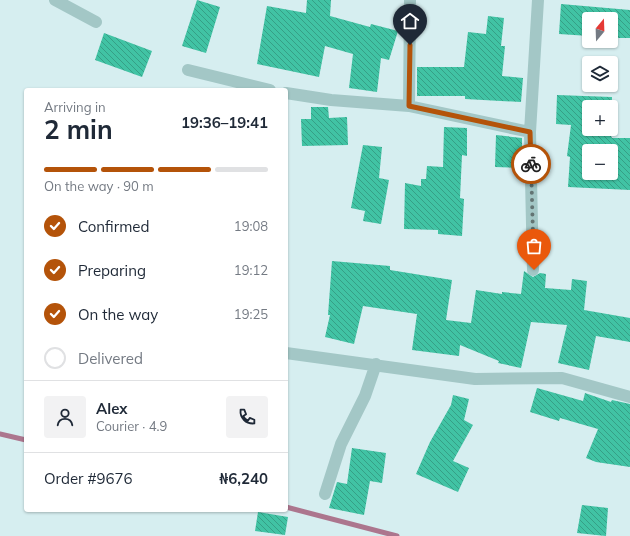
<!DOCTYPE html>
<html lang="en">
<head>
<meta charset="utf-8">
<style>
  body { margin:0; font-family:Mulish,sans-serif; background:#f2f2f3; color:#1f2937; height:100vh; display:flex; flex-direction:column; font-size:15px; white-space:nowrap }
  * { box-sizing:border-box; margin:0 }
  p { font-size:13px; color:#747a83 }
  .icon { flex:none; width:22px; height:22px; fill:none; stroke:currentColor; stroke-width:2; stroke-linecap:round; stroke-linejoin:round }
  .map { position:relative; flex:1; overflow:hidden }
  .sheet { position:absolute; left:24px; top:88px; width:264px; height:424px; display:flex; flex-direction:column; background:#fff; border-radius:4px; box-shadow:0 1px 3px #0004 }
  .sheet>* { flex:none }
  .needle { width:26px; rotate:19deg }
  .tools { position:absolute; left:582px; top:12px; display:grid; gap:8px }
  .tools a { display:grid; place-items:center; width:36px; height:36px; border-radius:4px; background:#fff; box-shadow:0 1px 3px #0004; font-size:20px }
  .pin { position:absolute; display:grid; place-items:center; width:34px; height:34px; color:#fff; margin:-41px -17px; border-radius:50% 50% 50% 0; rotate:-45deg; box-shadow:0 0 4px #0007 }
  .pin .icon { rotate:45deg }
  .courier { position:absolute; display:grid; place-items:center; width:40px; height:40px; margin:-20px; border:3px solid #b45309; border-radius:50%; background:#fff; color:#222; box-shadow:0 1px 5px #0007 }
  .overview em { font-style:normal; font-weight:700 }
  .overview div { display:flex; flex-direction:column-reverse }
  .overview { display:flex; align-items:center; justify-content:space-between; height:68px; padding:0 20px }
  h1 { font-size:26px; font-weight:700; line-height:30px }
  .bar { display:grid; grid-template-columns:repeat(4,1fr); gap:6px 4px; align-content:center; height:48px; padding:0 20px }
  .bar i { height:5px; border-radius:3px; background:#e0e1e3 }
  .bar .active { background:#b45309 }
  .bar p { grid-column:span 4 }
  .line { display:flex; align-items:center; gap:10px; padding:0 20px; border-top:1px solid #e0e1e3 }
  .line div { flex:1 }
  .round { display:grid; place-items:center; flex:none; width:42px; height:42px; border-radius:4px; background:#f2f2f3 }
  ol { padding:0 20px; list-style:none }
  li { display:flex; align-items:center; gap:12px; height:44px }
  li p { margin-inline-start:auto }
  li .icon { padding:4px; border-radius:50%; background:#b45309; color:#fff; stroke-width:4 }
  li:last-child { color:#747a83 }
  li i { width:22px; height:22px; border:2px solid #e0e1e3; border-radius:50% }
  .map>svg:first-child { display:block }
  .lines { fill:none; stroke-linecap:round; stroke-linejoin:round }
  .stream { stroke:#ac768e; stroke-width:5 }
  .building { fill:url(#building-back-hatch); fill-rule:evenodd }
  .street { stroke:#a3c7c6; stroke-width:12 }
  .done { stroke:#637473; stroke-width:4; stroke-dasharray:0 7.2 }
  .route { stroke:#b45309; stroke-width:5 }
</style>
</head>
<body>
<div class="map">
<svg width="630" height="536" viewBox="0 0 630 536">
  <defs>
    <pattern id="building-back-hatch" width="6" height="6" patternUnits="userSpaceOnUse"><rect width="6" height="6" fill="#41c3a4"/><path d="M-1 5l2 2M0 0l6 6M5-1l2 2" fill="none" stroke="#369f86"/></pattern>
  </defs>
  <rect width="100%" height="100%" fill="#d6eef0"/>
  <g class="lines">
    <path class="stream" d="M0,434L26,440
      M286,507L397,536"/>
  </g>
  <path class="building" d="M197,0L220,7L206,53L182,46Z
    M307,0H331L330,16L370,27L371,24L398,31L389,60L381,58L377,92L349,88L353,54L325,46L319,77L257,64L267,6L306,13Z
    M561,4L630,10V38H611V19H589V36L559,34Z
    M488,16L504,18L501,46H505L502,76L523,78L521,102L465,99V96H417V67H464L468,32L486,34Z
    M104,33L152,51L142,77L95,60Z
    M557,95L612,97L611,136L612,138H630V190L568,187L570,157L567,156L571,125L556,124ZM589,107H611V129H589ZM589,151H611V173H589Z
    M311,107H328L329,118L347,117L348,145L302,146L301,119H311Z
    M444,127L467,128V156L462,155L460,198L464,199L462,236L438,234V230L404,229L405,183L421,186V179H426L427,166L443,167Z
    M496,135L522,138V168L495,167Z
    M363,145L382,147L379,178L389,180L381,224L363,221L365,211L351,208Z
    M332,261L390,266V270L452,280L446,320L471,323L476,290L502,294V292L521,294L524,271L533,277L540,273L546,274L545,288L571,290L572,279L587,281L584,310L630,318V342L596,336L589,370L558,363L567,325L531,322L521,368L498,363L499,361L460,345L459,356L412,350L417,314L363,306L354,344L325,337L330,315H328Z
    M537,388L583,401L585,393L611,402L612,400L630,404V467L596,462L586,458L598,429L560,418L559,421L530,412Z
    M453,395L469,399L464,420L473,425L453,461L469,468L458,492L416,474L430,442L451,405Z
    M352,448L386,453L382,483L370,481L364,515L329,508L337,482L347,484Z
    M582,505L608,508L606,536L577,533Z
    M258,512L288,517L285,535L255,531Z"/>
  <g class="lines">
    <path class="street" d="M55,0L96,22
      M188,70L270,90
      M286,93L331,100L409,106L530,132
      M409,106L410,0
      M533,270L530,132L538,0
      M286,353L475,379L562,378L630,397
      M325,494L341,444L365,396L376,364"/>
  </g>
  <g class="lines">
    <path class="done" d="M531,164L534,270"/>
    <path class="route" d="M410,45L409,106L530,132L531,164"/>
  </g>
</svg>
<div class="tools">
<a><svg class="needle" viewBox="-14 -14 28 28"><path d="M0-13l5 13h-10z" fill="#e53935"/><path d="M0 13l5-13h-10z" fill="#747a83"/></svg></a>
<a><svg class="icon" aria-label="layers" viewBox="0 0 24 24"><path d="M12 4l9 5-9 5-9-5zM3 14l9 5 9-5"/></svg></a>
<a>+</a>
<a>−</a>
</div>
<div class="pin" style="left:534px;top:270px;background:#ea580c"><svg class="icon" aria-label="bag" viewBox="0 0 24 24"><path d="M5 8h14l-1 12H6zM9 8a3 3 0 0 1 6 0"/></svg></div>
<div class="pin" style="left:410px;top:45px;background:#1f2937"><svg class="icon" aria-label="home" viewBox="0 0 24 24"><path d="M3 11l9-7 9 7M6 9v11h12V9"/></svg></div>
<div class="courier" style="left:531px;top:164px"><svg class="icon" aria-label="bike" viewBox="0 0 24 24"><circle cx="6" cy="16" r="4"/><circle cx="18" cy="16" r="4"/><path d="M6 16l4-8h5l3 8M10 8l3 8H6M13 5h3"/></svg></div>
<section class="sheet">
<div class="overview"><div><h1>2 min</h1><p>Arriving in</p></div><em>19:36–19:41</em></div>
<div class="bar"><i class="active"></i><i class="active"></i><i class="active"></i><i></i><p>On the way · 90 m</p></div>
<ol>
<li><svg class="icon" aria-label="check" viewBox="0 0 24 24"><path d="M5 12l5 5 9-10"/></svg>Confirmed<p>19:08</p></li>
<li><svg class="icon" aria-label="check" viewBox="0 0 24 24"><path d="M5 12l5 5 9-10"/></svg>Preparing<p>19:12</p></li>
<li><svg class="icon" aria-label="check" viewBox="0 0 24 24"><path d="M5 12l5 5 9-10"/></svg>On the way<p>19:25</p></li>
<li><i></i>Delivered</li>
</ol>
<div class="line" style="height:72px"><a class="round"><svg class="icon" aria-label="person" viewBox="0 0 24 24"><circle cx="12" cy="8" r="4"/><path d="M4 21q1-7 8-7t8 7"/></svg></a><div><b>Alex</b><p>Courier · 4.9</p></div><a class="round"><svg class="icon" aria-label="phone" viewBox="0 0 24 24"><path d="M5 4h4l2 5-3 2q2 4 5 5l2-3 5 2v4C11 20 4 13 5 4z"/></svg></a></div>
<div class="line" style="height:52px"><div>Order #9676</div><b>₦6,240</b></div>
</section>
</div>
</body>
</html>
